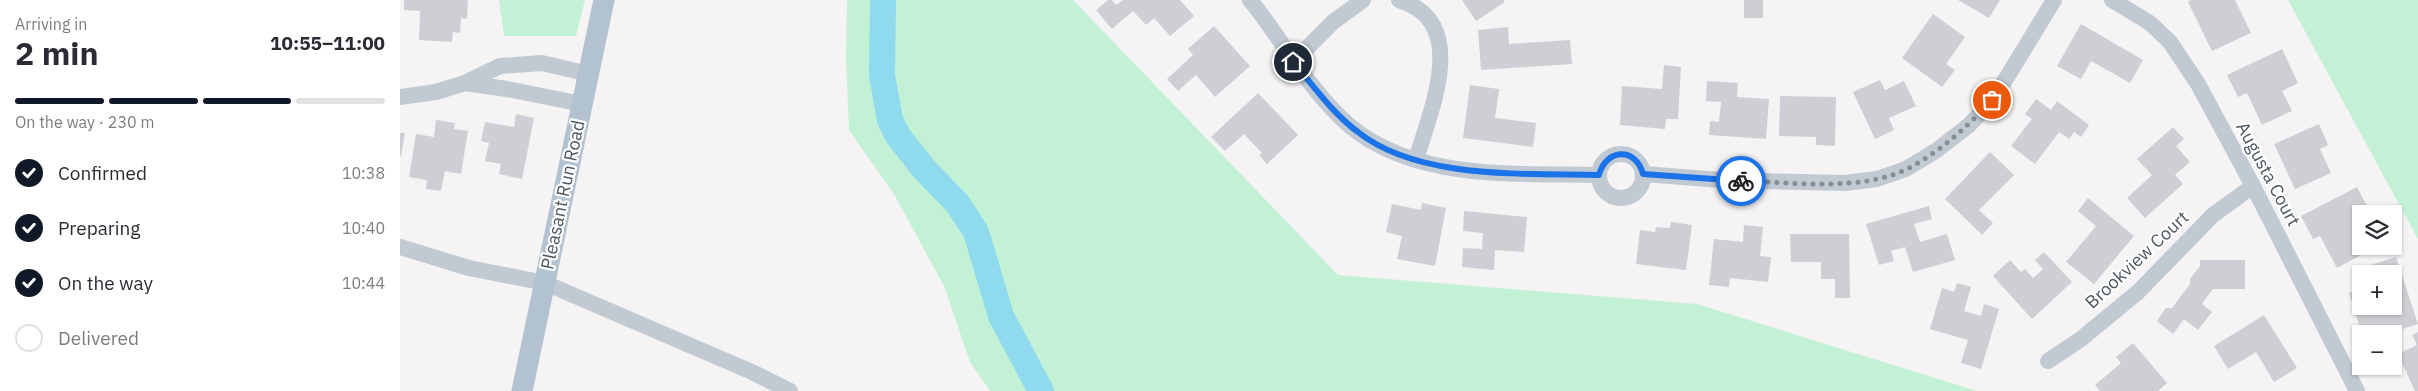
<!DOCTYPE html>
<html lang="en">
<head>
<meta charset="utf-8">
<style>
  body { margin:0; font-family:"IBM Plex Sans",sans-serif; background:#f2f2f3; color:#2b2b33; height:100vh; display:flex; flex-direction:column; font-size:19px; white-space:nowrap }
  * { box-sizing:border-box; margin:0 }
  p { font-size:16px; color:#7c7c81 }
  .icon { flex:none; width:28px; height:28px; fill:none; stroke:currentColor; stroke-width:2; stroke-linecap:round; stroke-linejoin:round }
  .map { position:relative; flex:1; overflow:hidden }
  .side { display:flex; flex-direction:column; background:#fff; width:400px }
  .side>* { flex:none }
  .buttons { position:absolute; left:1952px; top:205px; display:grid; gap:10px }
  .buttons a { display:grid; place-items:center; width:50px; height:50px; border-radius:0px; background:#fff; box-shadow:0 1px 4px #0004; font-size:25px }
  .pin { position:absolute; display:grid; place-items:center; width:42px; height:42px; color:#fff; margin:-21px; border:2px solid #fff; border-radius:50%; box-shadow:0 1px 5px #0007 }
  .courier { position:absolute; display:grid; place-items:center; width:50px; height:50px; margin:-25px; border:4px solid #1a73e8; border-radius:50%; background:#fff; color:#222; box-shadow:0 1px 6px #0007 }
  .head em { font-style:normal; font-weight:700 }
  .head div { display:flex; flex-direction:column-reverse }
  .head { display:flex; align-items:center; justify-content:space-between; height:85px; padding:0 15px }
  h1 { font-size:32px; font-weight:700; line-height:38px }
  .bar { display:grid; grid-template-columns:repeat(4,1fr); gap:8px 5px; align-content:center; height:60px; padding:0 15px }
  .bar i { height:6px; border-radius:4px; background:#e1e1e2 }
  .bar .current { background:#111827 }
  .bar p { grid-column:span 4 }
  ol { padding:0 15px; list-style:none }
  li { display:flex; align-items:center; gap:15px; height:55px }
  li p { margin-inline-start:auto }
  li .icon { padding:5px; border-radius:50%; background:#111827; color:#fff; stroke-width:4 }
  li:last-child { color:#7c7c81 }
  li i { width:28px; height:28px; border:2px solid #e1e1e2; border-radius:50% }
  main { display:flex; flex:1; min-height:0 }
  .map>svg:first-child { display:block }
  .green { fill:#c3f1d5 }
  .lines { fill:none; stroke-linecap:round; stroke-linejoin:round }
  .river { stroke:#90daee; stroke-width:26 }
  .building { fill:#cdcfd5; fill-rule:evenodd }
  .minor { stroke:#c1cad2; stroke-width:16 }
  .major { stroke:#b3c2d1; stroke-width:21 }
  .done { stroke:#868d94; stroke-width:5; stroke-dasharray:0 9 }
  .route { stroke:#1a73e8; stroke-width:6 }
  .labels { text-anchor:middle; stroke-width:4.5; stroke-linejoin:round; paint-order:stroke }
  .street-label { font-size:18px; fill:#4a5661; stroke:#fff }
</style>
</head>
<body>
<main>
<section class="side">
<div class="head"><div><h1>2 min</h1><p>Arriving in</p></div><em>10:55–11:00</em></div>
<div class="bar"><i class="current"></i><i class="current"></i><i class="current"></i><i></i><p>On the way · 230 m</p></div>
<ol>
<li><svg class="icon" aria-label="check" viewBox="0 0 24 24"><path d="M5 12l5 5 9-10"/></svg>Confirmed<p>10:38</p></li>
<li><svg class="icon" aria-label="check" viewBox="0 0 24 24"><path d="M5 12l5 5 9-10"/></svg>Preparing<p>10:40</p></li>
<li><svg class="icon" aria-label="check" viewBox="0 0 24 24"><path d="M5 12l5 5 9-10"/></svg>On the way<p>10:44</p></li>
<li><i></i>Delivered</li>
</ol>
</section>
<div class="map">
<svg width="2018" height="391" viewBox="0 0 2018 391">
  <rect width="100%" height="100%" fill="#f5f3f3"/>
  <path class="green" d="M99,0H185L176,36H104Z
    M447,0H673L938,275L1297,304L1577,391H590L570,362L544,286L494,194L449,130L446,60Z
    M1888,0H2018V239Z"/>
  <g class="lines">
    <path class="river" d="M483,0L482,75L490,120L498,136L524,169L557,203L576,232L601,316L641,391"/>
  </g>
  <path class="building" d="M4,0H68L67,19L61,18L60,33L53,32L52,42L19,40L20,11L4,10Z
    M708,0H712L716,5L723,0H780L794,16L770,36L754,18L746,25L733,11L712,29L696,10Z
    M1062,0H1103L1105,2L1076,21Z
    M1344,0H1363V18H1344Z
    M1558,0H1600L1589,18Z
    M1791,0H1835L1851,33L1812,51L1788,2Z
    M1533,14L1565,37L1546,64L1555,70L1542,87L1502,58Z
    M1681,24L1743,60L1730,83L1691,61L1681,79L1657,66Z
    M814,26L850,66L815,97L796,75L778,91L767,79L793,55L788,49Z
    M1108,27L1109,44L1170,40L1172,64L1081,70L1078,30Z
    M1882,49L1898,83L1882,91L1892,111L1862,125L1847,93L1838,97L1827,75Z
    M1264,65L1281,67L1278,119H1266L1265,129L1220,125L1222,86L1262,89Z
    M1480,80L1485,90L1504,81L1516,106L1489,118L1494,130L1475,139L1453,92Z
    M1307,81L1338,83L1337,97L1369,99L1366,139L1309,135L1310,121L1319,122L1321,102L1306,101Z
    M1070,85L1099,89L1095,118L1136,123L1133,147L1063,138Z
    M858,93L898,135L867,164L859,155L862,153L844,134L825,151L811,137Z
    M1380,96L1436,97L1435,146L1416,145V137L1379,136Z
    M1636,99L1651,110L1657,101L1689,125L1681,137L1674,132L1669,139L1659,132L1635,164L1611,146L1632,119L1625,114Z
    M116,114L134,118L122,179L99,174L101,164L85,161L89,143L81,141L85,122L114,127Z
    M36,120L55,123L54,129L68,131L61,174L45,171L41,191L26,189L27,180L9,177L16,134L34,137Z
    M1919,124L1928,145L1920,149L1931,173L1895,189L1874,144Z
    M1773,127L1784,139L1776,146L1790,162L1775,175L1783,184L1745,218L1727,198L1752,175L1737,159Z
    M0,133H5L1,156H0Z
    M1590,152L1614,175L1579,210L1593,223L1582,235L1545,199Z
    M1957,187L1971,214H1961V246H1973L1974,248L1937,268L1920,236L1913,239L1901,216Z
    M1688,198L1734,236L1694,284L1666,262L1696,226L1678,211Z
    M1022,203L1046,208L1035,266L997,259L1002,236L986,232L992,204L1021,210Z
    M1529,206L1532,219L1514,224L1520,242L1547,234L1555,260L1513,272L1505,247L1491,251L1494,261L1479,265L1466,224Z
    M1064,211L1127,217L1124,252L1095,250L1094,270L1062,267L1063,248L1082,249L1083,233L1063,231Z
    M1271,222L1292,225L1286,270L1236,264L1240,230L1255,232L1256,227L1270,228Z
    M1344,225L1363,227L1360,256L1371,257L1368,282L1330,278L1329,287L1309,285L1314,239L1343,242Z
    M1390,234H1449L1450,298H1435V279H1421V262H1391Z
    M1644,252L1672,282L1632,319L1593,276L1610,260L1621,272L1625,269L1633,278L1643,269L1635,260Z
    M1996,257L2018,324L1986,334H1962L1949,293L1960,289L1954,270ZM1961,274H1994V306H1961Z
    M1800,260H1845V289H1813L1803,302V305L1812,312L1798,330L1784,319L1773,334L1757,321L1766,308H1772L1790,284V279L1800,266Z
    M1557,283L1571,287L1564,311L1581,316L1584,304L1599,309L1581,369L1561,363L1568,340L1530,329L1542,288L1554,292Z
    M1864,315L1897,368L1874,382L1856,352L1828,369L1814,346Z
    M2018,332V391H2015L1998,354L2017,345L2012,335Z
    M1733,343L1767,383L1758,391H1700L1695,385L1721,363L1716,357Z"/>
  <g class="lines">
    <path class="minor" d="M850,0C881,38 904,82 940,117C1005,182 1114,173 1199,175
      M999,0C1071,22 1030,111 1016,160
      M1712,0L1750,23L1770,42L1798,84L1853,186L1957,391
      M893,62L933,22L963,0
      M65,83L107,89L182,104
      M0,97L36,92L65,83L100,66L142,63L189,74
      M1199 176a22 22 0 1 1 44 0a22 22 0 1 1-44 0Z
      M1243,174L1321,180L1445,183L1477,179L1506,169L1537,150L1568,126L1593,100L1654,0
      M0,247L69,268L145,283L352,372L390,391
      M1648,361L1681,339L1738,292L1813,215L1853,186"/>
    <path class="major" d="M122,391L204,0"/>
  </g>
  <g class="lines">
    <path class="done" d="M1341,181C1392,182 1460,192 1507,169C1540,152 1567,127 1592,100"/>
    <path class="route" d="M893,62C914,86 932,113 958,132C1018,180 1126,173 1199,175C1206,148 1236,147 1243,174L1341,181"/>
  </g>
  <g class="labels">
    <g class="street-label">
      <text transform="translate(1868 174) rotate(62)" y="6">Augusta Court</text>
      <text transform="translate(163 195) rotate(-78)" y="6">Pleasant Run Road</text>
      <text transform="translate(1737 260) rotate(-43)" y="6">Brookview Court</text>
    </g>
  </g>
</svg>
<div class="buttons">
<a><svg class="icon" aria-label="layers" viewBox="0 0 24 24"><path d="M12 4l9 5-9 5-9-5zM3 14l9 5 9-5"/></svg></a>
<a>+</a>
<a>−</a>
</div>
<div class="pin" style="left:1592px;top:100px;background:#ea580c"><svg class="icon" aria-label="bag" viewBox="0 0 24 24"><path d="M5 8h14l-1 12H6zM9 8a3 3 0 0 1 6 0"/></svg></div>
<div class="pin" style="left:893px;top:62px;background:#1f2937"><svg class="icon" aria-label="home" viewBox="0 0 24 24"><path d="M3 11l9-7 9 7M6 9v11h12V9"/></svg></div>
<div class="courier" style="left:1341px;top:181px"><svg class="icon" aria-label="bike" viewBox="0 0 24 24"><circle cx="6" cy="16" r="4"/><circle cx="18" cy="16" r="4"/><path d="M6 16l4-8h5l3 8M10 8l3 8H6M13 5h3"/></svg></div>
</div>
</main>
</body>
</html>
